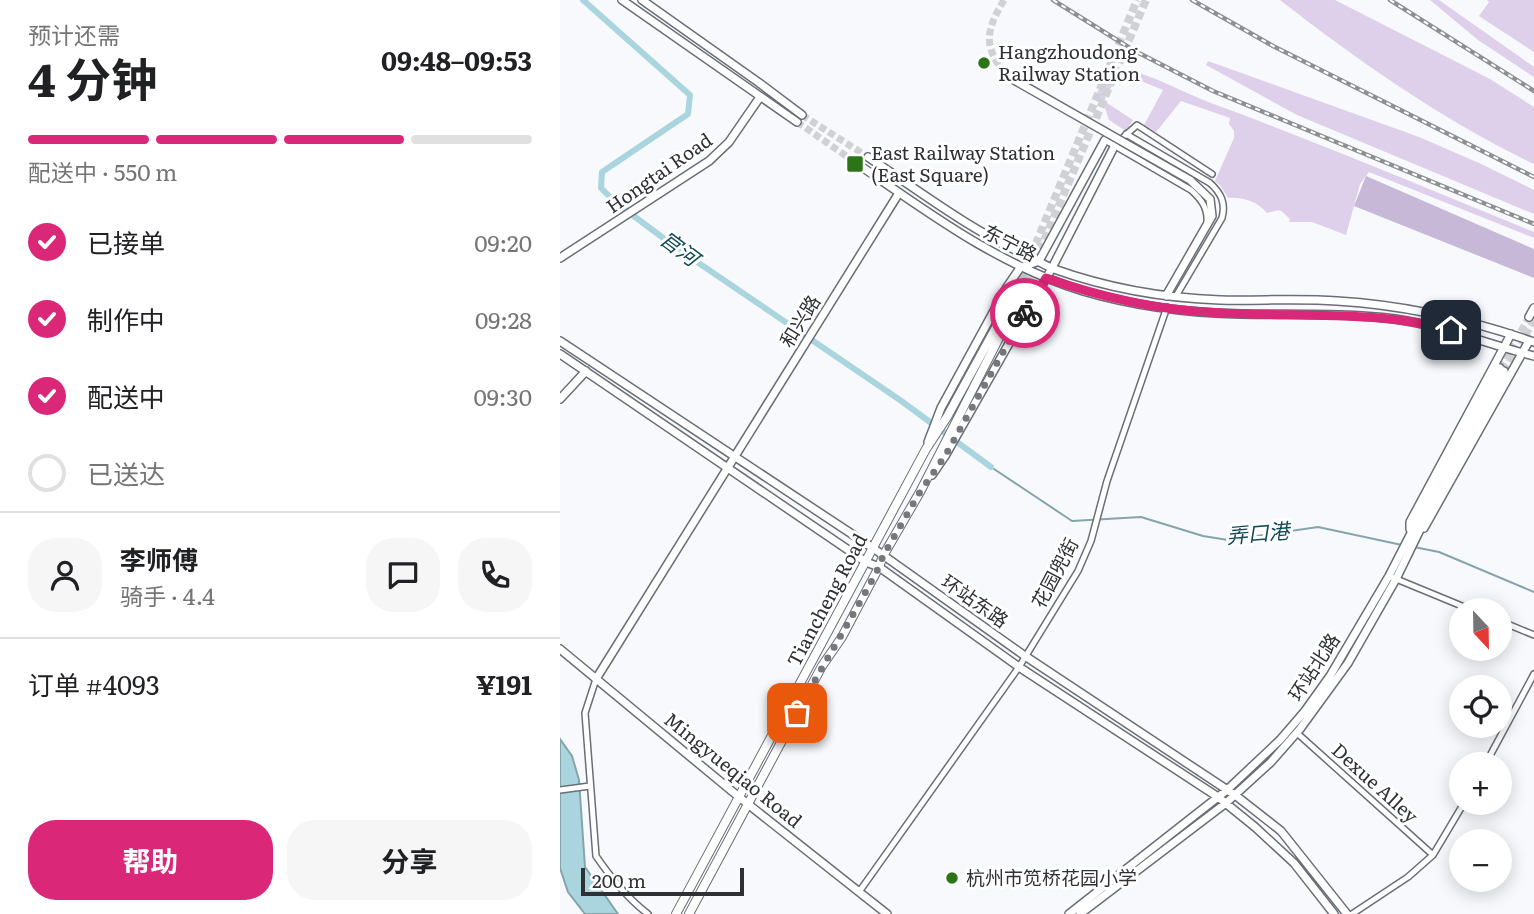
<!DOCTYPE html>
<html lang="zh">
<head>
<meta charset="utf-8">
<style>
  body { margin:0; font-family:Literata,"Noto Sans SC",serif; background:#f6f6f6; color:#202124; height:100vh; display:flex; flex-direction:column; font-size:26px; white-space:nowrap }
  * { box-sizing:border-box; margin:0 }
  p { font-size:23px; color:#757577 }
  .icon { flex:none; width:38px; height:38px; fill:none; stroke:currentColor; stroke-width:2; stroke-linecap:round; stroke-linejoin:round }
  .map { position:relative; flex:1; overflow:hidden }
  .drawer { display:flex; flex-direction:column; background:#fff; width:560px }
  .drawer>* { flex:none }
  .needle { width:46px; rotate:158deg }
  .tools { position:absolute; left:889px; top:598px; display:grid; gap:14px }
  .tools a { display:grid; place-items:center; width:63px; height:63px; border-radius:50%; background:#fff; box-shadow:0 4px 18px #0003; font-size:35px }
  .scale { position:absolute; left:21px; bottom:18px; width:163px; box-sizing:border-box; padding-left:7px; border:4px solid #2f3135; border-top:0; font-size:19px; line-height:24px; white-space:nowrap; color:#2f3135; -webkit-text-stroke:5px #fff; paint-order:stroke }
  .pin { position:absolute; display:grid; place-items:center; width:60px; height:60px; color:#fff; margin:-30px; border-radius:14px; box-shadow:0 4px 10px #0006 }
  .courier { position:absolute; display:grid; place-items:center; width:70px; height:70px; margin:-35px; border:5px solid #db2777; border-radius:50%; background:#fff; color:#222; box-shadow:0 2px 9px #0007 }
  .head em { font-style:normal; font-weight:700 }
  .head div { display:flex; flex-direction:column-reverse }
  .head { display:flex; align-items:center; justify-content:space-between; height:119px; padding:0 28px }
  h1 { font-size:46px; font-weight:700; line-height:52px }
  .bar { display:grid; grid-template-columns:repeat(4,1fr); gap:10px 7px; align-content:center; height:84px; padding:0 28px }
  .bar i { height:9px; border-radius:5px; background:#e0e0e0 }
  .bar .current { background:#db2777 }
  .bar p { grid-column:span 4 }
  .line { display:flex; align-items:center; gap:18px; padding:0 28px; border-top:2px solid #e0e0e0 }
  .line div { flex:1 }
  .round { display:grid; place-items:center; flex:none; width:74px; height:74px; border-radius:28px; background:#f6f6f6 }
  ol { padding:0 28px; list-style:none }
  li { display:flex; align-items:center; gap:21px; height:77px }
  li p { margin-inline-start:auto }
  li .icon { padding:7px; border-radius:50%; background:#db2777; color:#fff; stroke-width:4 }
  li:last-child { color:#757577 }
  li i { width:38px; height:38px; border:4px solid #e0e0e0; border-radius:50% }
  .cta { display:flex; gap:14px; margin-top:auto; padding:14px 28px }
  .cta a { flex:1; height:80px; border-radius:28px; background:#db2777; color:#fff; font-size:28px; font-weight:700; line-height:80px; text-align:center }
  .cta a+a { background:#f6f6f6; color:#202124 }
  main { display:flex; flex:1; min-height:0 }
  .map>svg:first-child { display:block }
  .green { fill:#decfeb }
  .forest { fill:#c8b8d7 }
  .water { fill:#abd5de; stroke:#86a4ab; stroke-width:2 }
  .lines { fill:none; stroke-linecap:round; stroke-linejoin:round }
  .stream { stroke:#86a4ab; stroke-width:2 }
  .canal { stroke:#abd5de; stroke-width:6 }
  .secondary-tunnel { stroke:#cfd1d5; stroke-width:7; stroke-dasharray:7 3.5; stroke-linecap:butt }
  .primary-tunnel { stroke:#cfd1d5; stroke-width:8; stroke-dasharray:8 4; stroke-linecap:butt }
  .street-casing { stroke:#696e77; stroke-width:8 }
  .secondary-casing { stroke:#696e77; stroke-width:10 }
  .primary-casing { stroke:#696e77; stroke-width:10 }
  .street { stroke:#fff; stroke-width:5 }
  .secondary { stroke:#fff; stroke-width:7 }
  .primary { stroke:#fff; stroke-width:8 }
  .rail-casing { stroke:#8d8f93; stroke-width:4.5 }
  .rail { stroke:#fff; stroke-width:2; stroke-dasharray:5; stroke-linecap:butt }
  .secondary-bridge-casing { stroke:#696e77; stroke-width:10; stroke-linecap:butt }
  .secondary-bridge { stroke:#fff; stroke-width:7 }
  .done { stroke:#75777b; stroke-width:7; stroke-dasharray:0 12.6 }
  .route { stroke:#db2777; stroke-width:9 }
  .poi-dot { fill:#2b7418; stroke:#fff; stroke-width:2.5 }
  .labels { text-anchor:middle; stroke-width:6; stroke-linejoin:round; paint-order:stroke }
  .poi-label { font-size:19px; fill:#2f3135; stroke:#fff; text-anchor:start }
  .street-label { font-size:19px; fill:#2f3135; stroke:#fff }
  .water-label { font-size:21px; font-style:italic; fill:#104b56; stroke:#fff }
</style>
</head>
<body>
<main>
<section class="drawer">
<div class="head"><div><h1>4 分钟</h1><p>预计还需</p></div><em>09:48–09:53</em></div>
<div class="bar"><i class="current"></i><i class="current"></i><i class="current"></i><i></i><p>配送中 · 550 m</p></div>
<ol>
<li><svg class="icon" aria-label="check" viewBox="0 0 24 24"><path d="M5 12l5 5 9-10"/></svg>已接单<p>09:20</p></li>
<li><svg class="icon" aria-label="check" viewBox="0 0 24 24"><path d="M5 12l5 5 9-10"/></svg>制作中<p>09:28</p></li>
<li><svg class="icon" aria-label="check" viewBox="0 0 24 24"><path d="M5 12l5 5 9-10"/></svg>配送中<p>09:30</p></li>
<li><i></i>已送达</li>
</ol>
<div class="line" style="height:126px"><a class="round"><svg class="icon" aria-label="person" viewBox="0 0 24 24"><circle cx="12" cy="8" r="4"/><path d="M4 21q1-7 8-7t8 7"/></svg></a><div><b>李师傅</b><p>骑手 · 4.4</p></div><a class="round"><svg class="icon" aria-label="chat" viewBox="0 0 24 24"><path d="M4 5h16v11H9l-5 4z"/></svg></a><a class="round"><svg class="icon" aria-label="phone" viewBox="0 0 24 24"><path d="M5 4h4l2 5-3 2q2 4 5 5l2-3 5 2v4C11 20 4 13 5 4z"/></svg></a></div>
<div class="line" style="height:91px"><div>订单 #4093</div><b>¥191</b></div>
<div class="cta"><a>帮助</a><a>分享</a></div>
</section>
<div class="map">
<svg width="974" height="914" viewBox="0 0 974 914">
  <rect width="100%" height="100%" fill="#f7f9fd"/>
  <path class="green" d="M720,0H775L930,79L974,107V164C882,120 800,62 720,0Z
    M870,0H879L974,67V77L918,40Z
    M927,0H974V52L919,16L929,2Z
    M648,61L859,137L919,163L974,190V214L737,115L646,65Z
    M553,66L574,75L576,72C602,80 625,93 651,103C760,143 866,188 974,232V238L809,172L800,184L786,235L752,222H729L730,219C717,207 722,210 707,213C697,201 682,197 668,198L660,185L655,181L674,138V131L669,124L670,118L621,101L596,132L584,125L603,90L559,72L544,101L573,120L566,131L549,120L544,105L534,98Z"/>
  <path class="forest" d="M806,176L974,249V278L794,206Z"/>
  <path class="water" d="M0,739L12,756L19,780L25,867L58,914H25L8,892L0,868Z"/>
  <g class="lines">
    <path class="stream" d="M431,467L512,521L581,517L643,536L668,540L758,527L842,545
      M854,547L879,552L974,592"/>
    <path class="canal" d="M23,0L130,95L128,114L42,172L41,188L55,202L118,249L340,400L431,467"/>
    <path class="secondary-tunnel" d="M444,0C425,32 423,47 447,76
      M242,115L308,157
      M237,122L302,167
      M940,368L969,317
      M944,371L974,321"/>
    <path class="primary-tunnel" d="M457,289L577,0
      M461,295L586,0"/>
    <g class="street-casing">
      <path id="street" d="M566,134L650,183C661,193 666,203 662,218L616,296
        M545,140L631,190C641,199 648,208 647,222
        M558,142L577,125L652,174
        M829,576L914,611
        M940,621L974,635
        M36,679L25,713L36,856C51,878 67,898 88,914
        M737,733L873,855
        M925,765L974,674
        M0,790L30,786
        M299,892L459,667L518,571L531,541L547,481L607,307
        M792,914L848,877L873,855L904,803"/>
    </g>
    <g class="secondary-casing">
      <path id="secondary" d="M62,0L237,122
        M82,0L198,82L242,115
        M308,157C362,193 410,230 470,257C478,261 486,266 494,269C547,288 605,298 660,300C699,301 738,298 777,301C844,305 911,320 974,342
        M302,167C373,216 439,265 523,291C574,306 628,313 681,314C732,315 784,313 835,319C884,326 927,344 974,356
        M0,258L149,161L169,142L200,97
        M606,296L652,216L650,199L630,180
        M969,317L974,308
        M0,341L313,548L465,656L675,795L721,831L787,914
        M0,354L306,562L319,567L459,667L658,797L695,827L734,863L774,914
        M0,399L26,371
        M368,442L381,408L447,287L460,268L479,261L545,140
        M372,475L385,456L492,268L555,145
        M864,528L969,341
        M850,529V522L951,334
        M0,649L179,797L327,914
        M36,679L339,193
        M509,914L667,790L720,740L745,711L770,676L829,576L865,506L940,368
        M520,914L666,803L711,762L740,729L788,663L836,579L870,509L944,371"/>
    </g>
    <g class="primary-casing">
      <path id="primary" d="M116,914L366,449L387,417L457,289
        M129,914L262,666L282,637L319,567L323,556L360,492L461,295"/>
    </g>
    <use href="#street" class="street"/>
    <use href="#secondary" class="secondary"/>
    <use href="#primary" class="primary"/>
    <g class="rail-casing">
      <path id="rail" d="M493,0L573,50L653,91L974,224
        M632,0L713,46L974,177
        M830,0L974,91"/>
    </g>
    <use href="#rail" class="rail"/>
    <g class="secondary-bridge-casing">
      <path id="secondary-bridge" d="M447,76L630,180"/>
    </g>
    <use href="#secondary-bridge" class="secondary-bridge"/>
  </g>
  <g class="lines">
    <path class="done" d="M237,713C263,664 293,617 319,567L323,556L360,492L385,456L465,313"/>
    <path class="route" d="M465,313L486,278C538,296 591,309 647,312C728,318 811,309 891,330"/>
  </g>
  <g class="poi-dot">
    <circle cx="424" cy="63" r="7"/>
    <rect x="286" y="155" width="18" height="18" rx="3.5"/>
    <circle cx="392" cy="878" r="7"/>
  </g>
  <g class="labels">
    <g class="poi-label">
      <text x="438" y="59">Hangzhoudong<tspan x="438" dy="22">Railway Station</tspan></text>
      <text x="311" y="160">East Railway Station<tspan x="311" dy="22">(East Square)</tspan></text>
      <text x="406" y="885">杭州市笕桥花园小学</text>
    </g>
    <g class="street-label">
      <text transform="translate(99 173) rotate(-35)" y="7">Hongtai Road</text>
      <text transform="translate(450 243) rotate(27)" y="7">东宁路</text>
      <text transform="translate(240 321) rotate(-58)" y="7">和兴路</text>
      <text transform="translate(495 573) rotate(-62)" y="7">花园兜街</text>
      <text transform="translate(267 600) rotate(-62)" y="7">Tiancheng Road</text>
      <text transform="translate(415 601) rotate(35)" y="7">环站东路</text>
      <text transform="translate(754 667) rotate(-57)" y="7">环站北路</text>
      <text transform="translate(173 770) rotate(39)" y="7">Mingyueqiao Road</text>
      <text transform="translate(815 783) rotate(42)" y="7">Dexue Alley</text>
    </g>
    <g class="water-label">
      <text transform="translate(119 249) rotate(37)" y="7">官河</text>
      <text transform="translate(698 534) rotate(-5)" y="7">弄口港</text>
    </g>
  </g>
</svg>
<div class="tools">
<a><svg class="needle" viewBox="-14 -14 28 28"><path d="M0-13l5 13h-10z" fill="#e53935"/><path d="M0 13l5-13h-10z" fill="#757577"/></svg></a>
<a><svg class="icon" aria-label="locate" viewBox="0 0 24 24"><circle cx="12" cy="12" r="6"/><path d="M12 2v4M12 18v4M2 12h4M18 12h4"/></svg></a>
<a>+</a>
<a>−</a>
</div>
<div class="scale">200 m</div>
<div class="pin" style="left:237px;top:713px;background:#ea580c"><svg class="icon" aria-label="bag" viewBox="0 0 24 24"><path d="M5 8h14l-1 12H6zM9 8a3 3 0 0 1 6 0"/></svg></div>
<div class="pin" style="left:891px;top:330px;background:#1f2937"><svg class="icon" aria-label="home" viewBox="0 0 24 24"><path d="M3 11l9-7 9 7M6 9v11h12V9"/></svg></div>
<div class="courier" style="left:465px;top:313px"><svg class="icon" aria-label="bike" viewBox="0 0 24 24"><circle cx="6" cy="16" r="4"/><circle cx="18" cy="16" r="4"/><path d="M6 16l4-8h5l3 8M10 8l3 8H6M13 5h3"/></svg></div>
</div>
</main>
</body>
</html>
